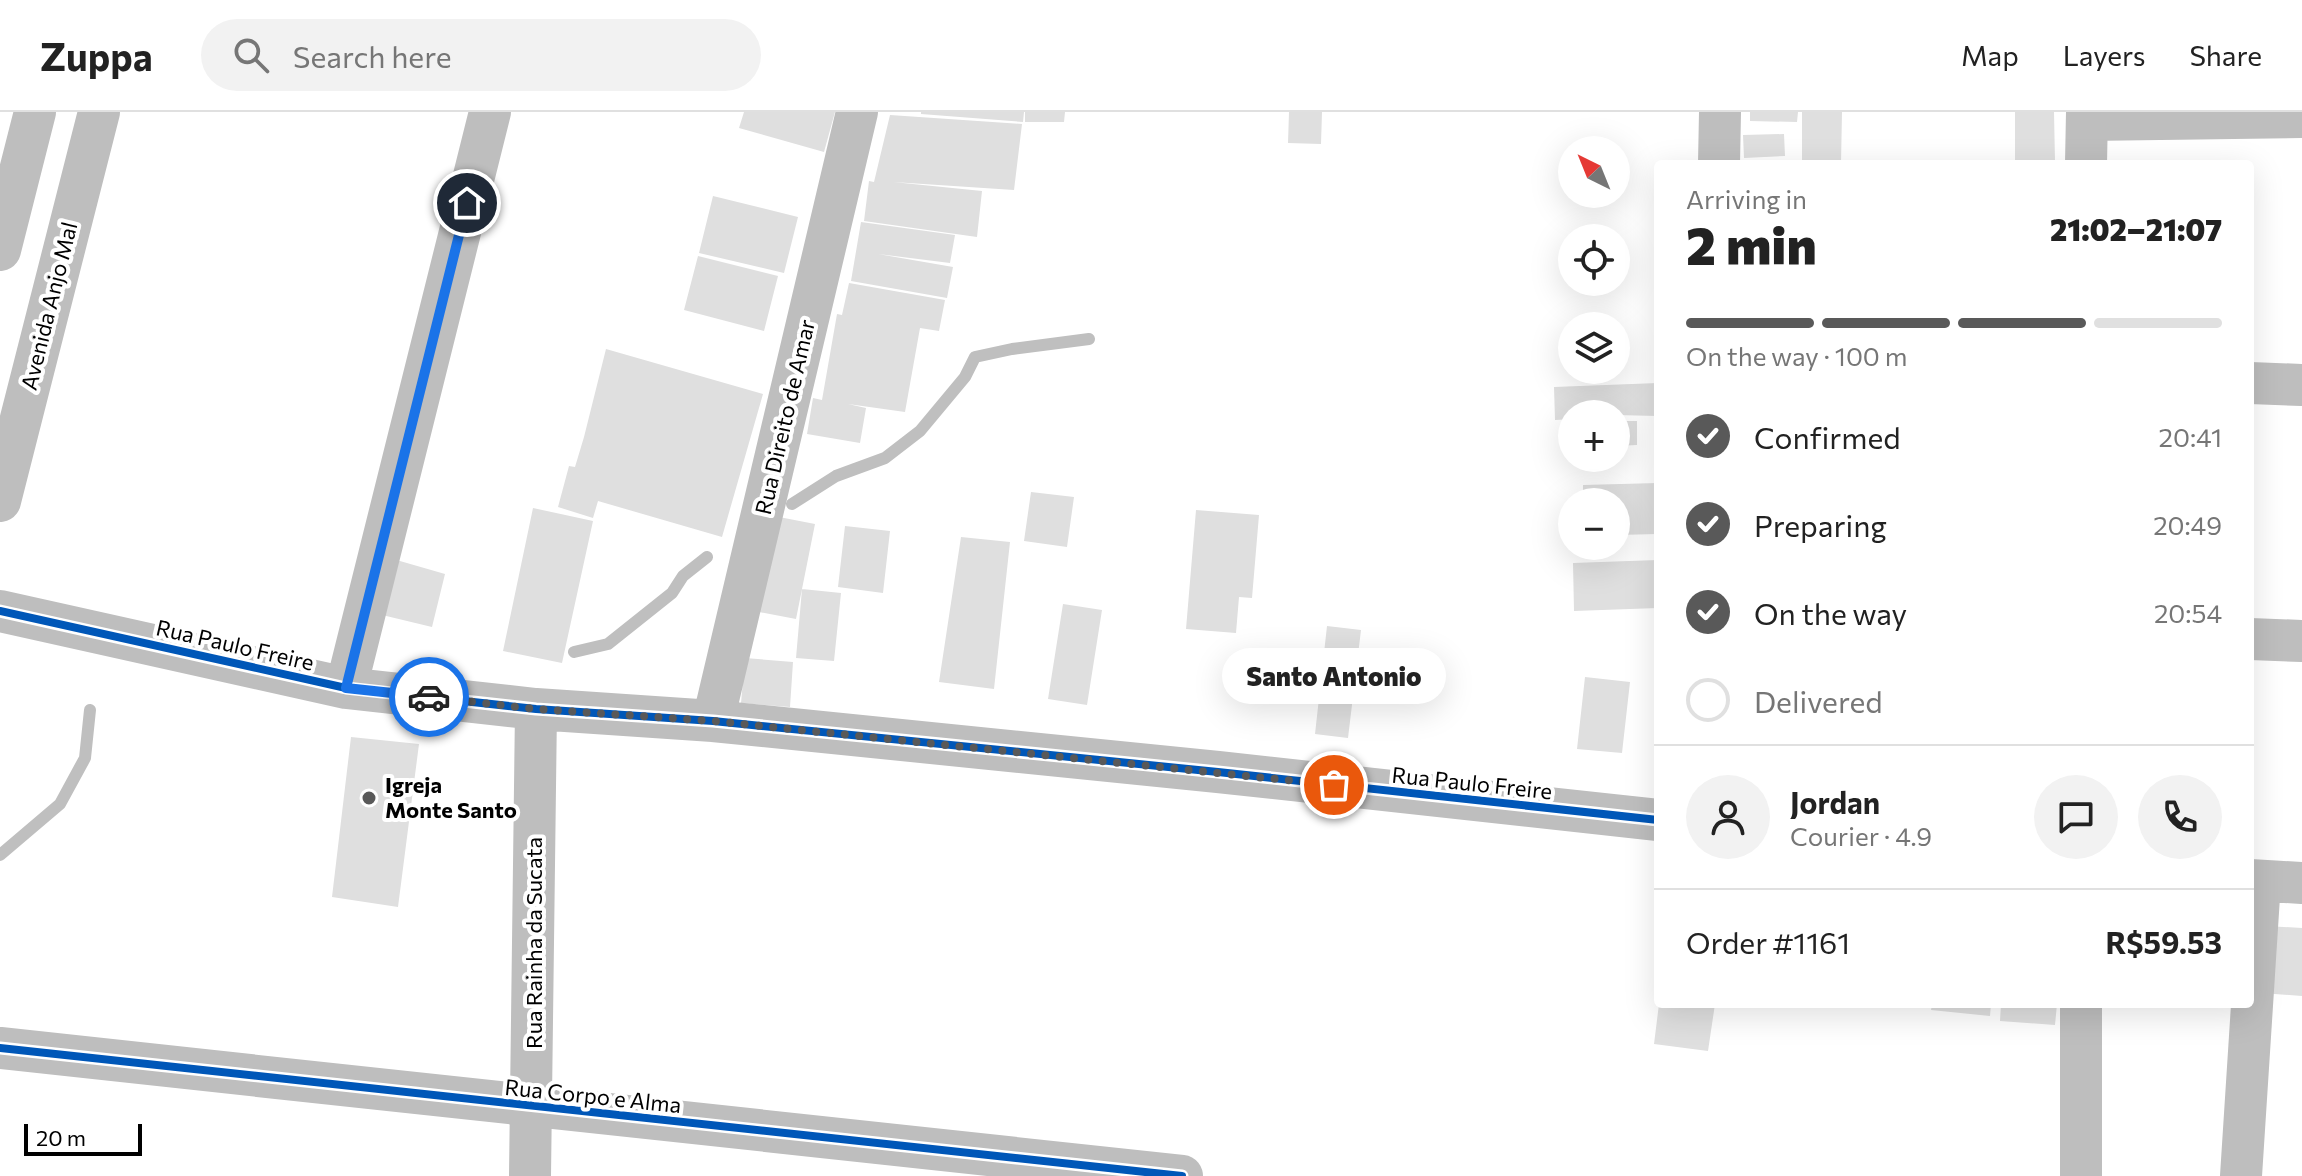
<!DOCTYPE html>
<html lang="en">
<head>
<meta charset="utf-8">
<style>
  body { margin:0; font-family:Commissioner,sans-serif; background:#f2f2f2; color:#222; height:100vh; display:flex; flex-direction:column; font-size:30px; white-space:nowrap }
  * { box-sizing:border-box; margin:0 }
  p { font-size:26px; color:#767676 }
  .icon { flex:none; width:44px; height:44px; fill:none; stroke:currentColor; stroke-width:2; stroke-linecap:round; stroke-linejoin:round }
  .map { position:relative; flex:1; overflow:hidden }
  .drawer { position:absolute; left:1654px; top:48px; width:600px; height:848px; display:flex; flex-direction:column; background:#fff; border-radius:8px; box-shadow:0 8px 32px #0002 }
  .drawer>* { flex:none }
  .needle { width:52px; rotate:317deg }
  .fabs { position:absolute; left:1558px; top:24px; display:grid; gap:16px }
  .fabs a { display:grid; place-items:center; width:72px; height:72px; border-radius:50%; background:#fff; box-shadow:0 8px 32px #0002; font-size:40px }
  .scale { position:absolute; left:24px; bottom:20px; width:118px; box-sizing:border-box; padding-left:8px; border:4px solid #000; border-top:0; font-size:22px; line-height:28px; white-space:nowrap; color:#000; -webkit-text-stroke:6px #fff; paint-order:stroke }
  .pin { position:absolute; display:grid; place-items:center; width:68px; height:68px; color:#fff; margin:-34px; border:4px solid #fff; border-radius:50%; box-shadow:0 2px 8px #0007 }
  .courier { position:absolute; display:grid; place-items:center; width:80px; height:80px; margin:-40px; border:6px solid #1a73e8; border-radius:50%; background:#fff; color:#222; box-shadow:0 2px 10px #0007 }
  .bubble { position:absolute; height:56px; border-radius:28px; background:#fff; box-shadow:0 8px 32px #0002; font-size:26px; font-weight:800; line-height:56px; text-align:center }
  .headline em { font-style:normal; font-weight:800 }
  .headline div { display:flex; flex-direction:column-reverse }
  .headline { display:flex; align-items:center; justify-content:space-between; height:136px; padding:0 32px }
  h1 { font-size:52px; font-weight:800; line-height:60px }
  .bar { display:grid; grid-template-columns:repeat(4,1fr); gap:12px 8px; align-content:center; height:96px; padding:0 32px }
  .bar i { height:10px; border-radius:6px; background:#e0e0e0 }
  .bar .on { background:#595959 }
  .bar p { grid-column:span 4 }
  .line { display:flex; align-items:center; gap:20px; padding:0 32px; border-top:2px solid #e0e0e0 }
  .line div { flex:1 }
  .round { display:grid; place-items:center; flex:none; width:84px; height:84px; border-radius:42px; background:#f2f2f2 }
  ol { padding:0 32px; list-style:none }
  li { display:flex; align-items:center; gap:24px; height:88px }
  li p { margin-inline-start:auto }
  li .icon { padding:8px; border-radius:50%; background:#595959; color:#fff; stroke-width:4 }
  li:last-child { color:#767676 }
  li i { width:44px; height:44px; border:4px solid #e0e0e0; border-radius:50% }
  header { display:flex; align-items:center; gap:48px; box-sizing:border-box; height:112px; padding:0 40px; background:#fff; border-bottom:2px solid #e0e0e0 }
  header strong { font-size:38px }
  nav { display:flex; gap:44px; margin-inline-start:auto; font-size:28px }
  .search { width:560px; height:72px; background:#f2f2f2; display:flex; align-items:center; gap:20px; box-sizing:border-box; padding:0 28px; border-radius:44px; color:#767676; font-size:30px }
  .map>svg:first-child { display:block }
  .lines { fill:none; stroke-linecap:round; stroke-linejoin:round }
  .stream { stroke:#bfbfbf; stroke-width:12 }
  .building { fill:#dfdfdf }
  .minor { stroke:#bebebe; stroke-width:42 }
  .cycleway-casing { stroke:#fff; stroke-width:13 }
  .cycleway { stroke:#0057b8; stroke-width:8 }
  .done { stroke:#595959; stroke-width:8; stroke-dasharray:0 14.4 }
  .route { stroke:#1a73e8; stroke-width:10 }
  .poi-dot { fill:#595959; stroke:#fff; stroke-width:3 }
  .labels { text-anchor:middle; stroke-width:8; stroke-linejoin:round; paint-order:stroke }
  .street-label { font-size:22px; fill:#000; stroke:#fff }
  .poi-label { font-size:22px; font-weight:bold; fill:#000; stroke:#fff; text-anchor:start }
</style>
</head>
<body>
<header>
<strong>Zuppa</strong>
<div class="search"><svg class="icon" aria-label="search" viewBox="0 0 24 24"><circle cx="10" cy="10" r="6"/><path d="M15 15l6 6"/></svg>Search here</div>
<nav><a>Map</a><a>Layers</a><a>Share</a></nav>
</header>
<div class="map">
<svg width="2302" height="1064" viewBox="0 0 2302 1064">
  <rect width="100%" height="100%" fill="#fff"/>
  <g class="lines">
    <path class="stream" d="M792,392L836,364L885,346L920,319L965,265L975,245L1012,237L1089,227
      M574,540L608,532L672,481L683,464L707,445
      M0,743L60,692L85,646L90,598"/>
  </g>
  <path class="building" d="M744,0H835L824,40L739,16Z
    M921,0H1024L1023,10L921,2Z
    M1025,0H1065L1064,10H1025Z
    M1289,0H1322L1321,32L1288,31Z
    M1750,0H1798L1797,10L1750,9Z
    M1802,0H1842L1841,52H1802Z
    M2015,0H2054L2055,50H2015Z
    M890,3L1022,12L1014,78L893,70L982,79L977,125L864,109L869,69L874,70Z
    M1784,22L1785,44L1744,46L1743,23Z
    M713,84L798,105L784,161L699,141Z
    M861,110L955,123L950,151L878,142L953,155L947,186L851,169Z
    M698,144L778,164L764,219L684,198Z
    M849,171L945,188L939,219L920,216L905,300L848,292L866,296L860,331L807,322L813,286L822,288L837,202L842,203Z
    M606,237L763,282L722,425L598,389L593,406L558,395L569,354L575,355L584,325Z
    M1658,271V304L1572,302V307L1555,308L1554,275Z
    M1616,309H1637V333L1616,334Z
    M1658,371V422L1616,423V390H1583V373Z
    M1031,380L1074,385L1067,435L1024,429Z
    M533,396L593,409L562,551L503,539Z
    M1196,398L1259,403L1252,486L1239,485L1236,521L1186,517Z
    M779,405L815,412L796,507L759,500Z
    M845,414L890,419L883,481L838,475Z
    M961,425L1010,430L994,577L939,570Z
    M393,447L445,462L432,515L378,502Z
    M1658,448V496L1574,499L1573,451Z
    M802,477L841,481L834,549L796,546Z
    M1063,492L1102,498L1087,593L1048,587Z
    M1327,514L1361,518L1348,626L1315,622Z
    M745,546L793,550L790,595L741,591Z
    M1585,565L1630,570L1622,641L1577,637Z
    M351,625L419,632L398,795L332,785Z
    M2266,814L2302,816V884L2261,881Z
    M1659,892H1715L1708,939L1654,932Z
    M1932,892H1991L1990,904L1931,898Z
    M2001,892H2057L2055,913L2000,909Z"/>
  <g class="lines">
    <path class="minor" d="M2087,8L2302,5
      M1719,52L1720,0
      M2086,52L2087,0
      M0,138L35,0
      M2250,271L2302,273
      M0,389L99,0
      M0,499L346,576L536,597L713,609L1218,660L1658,708
      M2250,527L2302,529
      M346,576L490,0
      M713,609L857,0
      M2250,768L2302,771
      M2081,892V1064
      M0,936L1182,1064
      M530,1064L536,597
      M2241,1064L2260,769"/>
    <g class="cycleway-casing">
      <path id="cycleway" d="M0,499L346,576L536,597L713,609L1218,660L1658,708
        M0,936L1182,1064"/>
    </g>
    <use href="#cycleway" class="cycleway"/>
  </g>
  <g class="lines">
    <path class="done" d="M429,585L536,597L713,609L1334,673"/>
    <path class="route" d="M429,585L346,576L467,91"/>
  </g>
  <circle class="poi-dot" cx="369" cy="686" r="8"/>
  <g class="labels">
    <g class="street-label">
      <text transform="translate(49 194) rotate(-76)" y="8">Avenida Anjo Mal</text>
      <text transform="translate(785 305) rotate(-77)" y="8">Rua Direito de Amar</text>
      <text transform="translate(235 533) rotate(13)" y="8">Rua Paulo Freire</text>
      <text transform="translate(1472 671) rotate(6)" y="8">Rua Paulo Freire</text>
      <text transform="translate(534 831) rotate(-90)" y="8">Rua Rainha da Sucata</text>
      <text transform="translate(593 984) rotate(6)" y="8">Rua Corpo e Alma</text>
    </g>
    <g class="poi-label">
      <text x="385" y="681">Igreja<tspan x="385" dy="25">Monte Santo</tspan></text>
    </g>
  </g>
</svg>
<div class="fabs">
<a><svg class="needle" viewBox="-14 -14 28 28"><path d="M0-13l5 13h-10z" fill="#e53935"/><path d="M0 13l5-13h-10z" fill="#767676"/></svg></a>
<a><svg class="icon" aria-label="locate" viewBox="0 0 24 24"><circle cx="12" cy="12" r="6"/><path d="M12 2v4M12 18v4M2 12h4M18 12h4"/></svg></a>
<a><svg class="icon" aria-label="layers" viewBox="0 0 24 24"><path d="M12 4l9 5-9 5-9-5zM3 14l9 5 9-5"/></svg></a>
<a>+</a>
<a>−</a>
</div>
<div class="scale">20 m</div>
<div class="pin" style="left:1334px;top:673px;background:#ea580c"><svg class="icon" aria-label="bag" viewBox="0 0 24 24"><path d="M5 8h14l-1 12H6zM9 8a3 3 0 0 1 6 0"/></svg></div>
<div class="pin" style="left:467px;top:91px;background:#1f2937"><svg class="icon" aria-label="home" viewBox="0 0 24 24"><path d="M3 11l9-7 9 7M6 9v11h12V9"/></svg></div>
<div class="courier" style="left:429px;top:585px"><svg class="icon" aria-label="car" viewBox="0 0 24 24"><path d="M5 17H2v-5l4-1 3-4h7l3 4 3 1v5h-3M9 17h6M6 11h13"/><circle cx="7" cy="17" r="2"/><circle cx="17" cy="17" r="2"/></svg></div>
<div class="bubble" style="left:1222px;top:536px;width:224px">Santo Antonio</div>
<section class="drawer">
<div class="headline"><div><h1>2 min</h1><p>Arriving in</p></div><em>21:02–21:07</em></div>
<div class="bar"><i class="on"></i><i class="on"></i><i class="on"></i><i></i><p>On the way · 100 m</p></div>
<ol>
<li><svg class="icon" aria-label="check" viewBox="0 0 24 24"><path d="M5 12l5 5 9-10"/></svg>Confirmed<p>20:41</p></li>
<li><svg class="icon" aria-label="check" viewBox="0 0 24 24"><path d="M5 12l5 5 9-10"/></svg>Preparing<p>20:49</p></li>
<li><svg class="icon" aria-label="check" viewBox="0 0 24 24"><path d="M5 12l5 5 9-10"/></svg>On the way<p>20:54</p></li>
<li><i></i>Delivered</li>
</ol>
<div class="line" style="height:144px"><a class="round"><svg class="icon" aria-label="person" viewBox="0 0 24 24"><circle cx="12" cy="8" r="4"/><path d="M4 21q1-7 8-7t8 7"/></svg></a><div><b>Jordan</b><p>Courier · 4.9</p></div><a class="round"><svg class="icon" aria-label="chat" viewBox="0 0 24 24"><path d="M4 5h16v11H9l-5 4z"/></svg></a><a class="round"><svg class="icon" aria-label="phone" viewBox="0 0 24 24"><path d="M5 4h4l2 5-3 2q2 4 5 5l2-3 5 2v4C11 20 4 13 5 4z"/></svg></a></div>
<div class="line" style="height:104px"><div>Order #1161</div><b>R$59.53</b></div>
</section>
</div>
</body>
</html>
